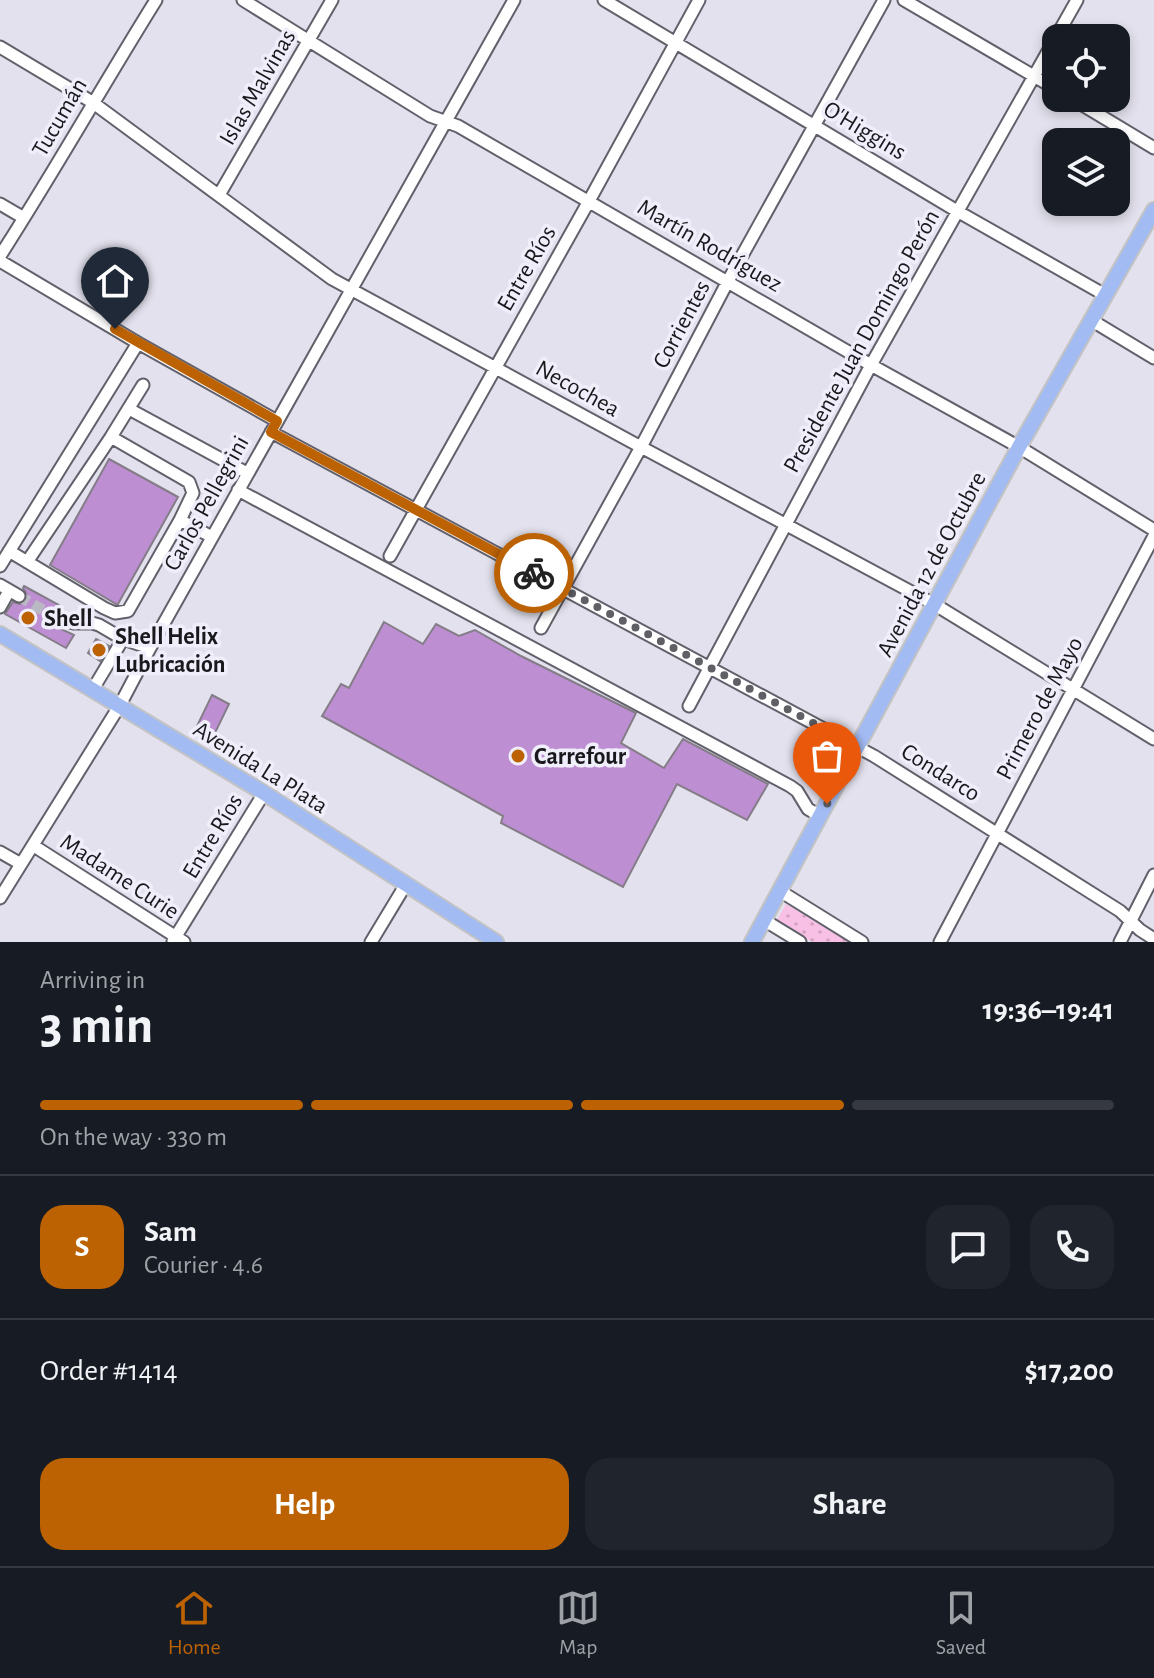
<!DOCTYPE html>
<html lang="en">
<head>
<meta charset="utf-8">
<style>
  body { margin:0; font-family:"Alegreya Sans",sans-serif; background:#20242c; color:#f1f3f6; height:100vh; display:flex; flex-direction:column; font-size:30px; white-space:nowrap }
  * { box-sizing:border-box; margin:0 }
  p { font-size:26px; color:#9ea1a6 }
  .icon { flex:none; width:44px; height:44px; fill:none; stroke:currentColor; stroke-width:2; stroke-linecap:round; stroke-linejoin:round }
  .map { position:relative; height:942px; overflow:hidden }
  .side { display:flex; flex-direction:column; background:#171b24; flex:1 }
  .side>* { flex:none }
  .fabs { position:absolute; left:1042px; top:24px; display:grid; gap:16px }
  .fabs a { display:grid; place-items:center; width:88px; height:88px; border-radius:16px; background:#171b24; box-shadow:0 4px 12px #0003; font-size:40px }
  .pin { position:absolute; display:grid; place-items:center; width:68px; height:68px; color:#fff; margin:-82px -34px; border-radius:50% 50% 50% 0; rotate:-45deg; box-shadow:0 0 8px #0007 }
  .pin .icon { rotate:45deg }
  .courier { position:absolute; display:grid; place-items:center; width:80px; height:80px; margin:-40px; border:6px solid #bc6203; border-radius:50%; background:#fff; color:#222; box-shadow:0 2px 10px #0007 }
  .head em { font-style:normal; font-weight:600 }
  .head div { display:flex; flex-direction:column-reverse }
  .head { display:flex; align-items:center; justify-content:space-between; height:136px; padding:0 40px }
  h1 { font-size:52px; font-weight:600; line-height:60px }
  .bar { display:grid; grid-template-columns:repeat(4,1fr); gap:12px 8px; align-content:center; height:96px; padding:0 40px }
  .bar i { height:10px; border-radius:6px; background:#363941 }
  .bar .active { background:#bc6203 }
  .bar p { grid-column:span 4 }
  .line { display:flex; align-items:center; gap:20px; padding:0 40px; border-top:2px solid #363941 }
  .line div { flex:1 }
  .round { display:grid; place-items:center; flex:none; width:84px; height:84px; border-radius:24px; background:#20242c }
  .action { display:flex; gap:16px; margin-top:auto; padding:16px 40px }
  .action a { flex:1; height:92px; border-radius:24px; background:#bc6203; color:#fff; font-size:32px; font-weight:600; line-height:92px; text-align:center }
  .action a+a { background:#20242c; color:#f1f3f6 }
  .menu { display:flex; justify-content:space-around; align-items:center; height:112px; border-top:2px solid #363941; background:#171b24; font-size:22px; color:#9ea1a6 }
  .menu a { display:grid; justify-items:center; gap:4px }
  .menu .active { color:#bc6203 }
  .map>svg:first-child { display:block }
  .grass { fill:url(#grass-dots) }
  .building { fill:#bd8ed2; stroke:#847d87; stroke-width:2 }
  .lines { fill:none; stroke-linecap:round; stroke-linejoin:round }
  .minor-tunnel { stroke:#bab9c3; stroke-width:11; stroke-dasharray:11 5.5; stroke-linecap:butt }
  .minor-casing { stroke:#61606b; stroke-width:15 }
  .major-casing { stroke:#c3c3c4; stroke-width:18 }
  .minor { stroke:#fff; stroke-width:11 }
  .major { stroke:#a3bbf3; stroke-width:14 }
  .done { stroke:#5f5f66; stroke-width:8; stroke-dasharray:0 14.4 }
  .route { stroke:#bc6203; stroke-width:10 }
  .poi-dot { fill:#bc6203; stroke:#efeefa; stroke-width:3 }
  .labels { text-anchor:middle; stroke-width:7; stroke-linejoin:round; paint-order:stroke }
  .street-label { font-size:24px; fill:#19191d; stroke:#efeefa }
  .poi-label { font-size:24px; font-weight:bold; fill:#19191d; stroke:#efeefa; text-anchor:start }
</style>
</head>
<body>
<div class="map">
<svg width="1154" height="942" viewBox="0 0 1154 942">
  <defs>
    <pattern id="grass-dots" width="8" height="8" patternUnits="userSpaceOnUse" patternTransform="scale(2)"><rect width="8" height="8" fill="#f8c0e4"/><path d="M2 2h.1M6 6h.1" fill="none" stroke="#d4a4c3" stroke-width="1.8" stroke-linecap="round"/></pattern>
  </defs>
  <rect width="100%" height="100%" fill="#e2e1ed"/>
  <path class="grass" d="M786,904L849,942H812L777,920Z"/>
  <path class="building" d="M109,459L178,497L118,604H116L50,565Z
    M24,586L59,605L57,608L48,609L45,617L50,624L74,635L66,648L5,614L13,602L20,604L26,601L27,595L23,588Z
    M384,622L423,644L436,624L459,636L475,630L521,656L636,713L621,743L664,768L683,739L768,784L747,820L677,784L623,887L501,823L503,816L322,716L341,684L349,688Z
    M96,639L109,646L100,661L88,653Z
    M212,695L229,704L214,735L197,726Z"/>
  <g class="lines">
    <path class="minor-tunnel" d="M19,596L53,616"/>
    <g class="minor-casing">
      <path id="minor" d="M243,0L430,116L458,126L871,365L1019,447L1154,530
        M604,0L957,211L1105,295
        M904,0L1056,89
        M0,47L92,102L332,279L641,447L934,604L1154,739
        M1071,98L1154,148
        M219,195L332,0
        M0,204L24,218
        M0,256C54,172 103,85 156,0
        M0,261L138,343L277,421
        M1091,320L1154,358
        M129,409L247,473
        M271,432L874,756L1120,911L1140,930L1154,939
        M238,490L790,786L797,791L808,809L820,816
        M180,520L212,537
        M9,551L104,608L115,613L128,611L180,520L193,493L189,482L111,437
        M390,556L589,201L699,0
        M27,562L111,437L143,385
        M0,566L138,343
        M0,585L19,596
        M0,607L9,591
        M53,616L73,623H92L99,625L123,639
        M541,628L641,447L728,281L884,0
        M93,689L123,639L150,648
        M689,706L871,365L1077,0
        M34,846L184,942
        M0,852L21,864
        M780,891L862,942
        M0,898L120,705L150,648L514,0
        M764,920L800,942
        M173,941L264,793
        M371,942L406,884
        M940,942L1154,536
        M1120,942L1154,875"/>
    </g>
    <g class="major-casing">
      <path id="major" d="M0,634L264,793L496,942
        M752,942L1019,447L1154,210"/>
    </g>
    <use href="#minor" class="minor"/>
    <use href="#major" class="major"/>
  </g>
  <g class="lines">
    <path class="done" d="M534,573L858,747L827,804"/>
    <path class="route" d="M115,329L277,421L271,432L534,573"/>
  </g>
  <g class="poi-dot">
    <circle cx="28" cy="618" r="8"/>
    <circle cx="99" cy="650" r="8"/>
    <circle cx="518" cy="756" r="8"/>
  </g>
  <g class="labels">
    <g class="street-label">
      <text transform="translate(257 87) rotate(-60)" y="8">Islas Malvinas</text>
      <text transform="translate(59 117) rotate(-60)" y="8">Tucumán</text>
      <text transform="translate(865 130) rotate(31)" y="8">O'Higgins</text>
      <text transform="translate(710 245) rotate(30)" y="8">Martín Rodríguez</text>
      <text transform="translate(526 268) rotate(-60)" y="8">Entre Ríos</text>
      <text transform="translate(681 324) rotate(-62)" y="8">Corrientes</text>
      <text transform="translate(861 341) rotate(-61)" y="8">Presidente Juan Domingo Perón</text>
      <text transform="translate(578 388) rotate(29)" y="8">Necochea</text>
      <text transform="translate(206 503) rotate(-61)" y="8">Carlos Pellegrini</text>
      <text transform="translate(931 564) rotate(-62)" y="8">Avenida 12 de Octubre</text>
      <text transform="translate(1039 708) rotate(-62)" y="8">Primero de Mayo</text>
      <text transform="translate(261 767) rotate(32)" y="8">Avenida La Plata</text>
      <text transform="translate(941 772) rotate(32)" y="8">Condarco</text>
      <text transform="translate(212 836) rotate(-59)" y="8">Entre Ríos</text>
      <text transform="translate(120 876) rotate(33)" y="8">Madame Curie</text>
    </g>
    <g class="poi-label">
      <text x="44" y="626">Shell</text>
      <text x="115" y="644">Shell Helix<tspan x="115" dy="28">Lubricación</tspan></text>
      <text x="534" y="764">Carrefour</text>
    </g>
  </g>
</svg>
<div class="fabs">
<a><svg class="icon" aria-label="locate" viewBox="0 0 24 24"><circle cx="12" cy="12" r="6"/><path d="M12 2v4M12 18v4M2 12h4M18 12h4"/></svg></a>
<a><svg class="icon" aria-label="layers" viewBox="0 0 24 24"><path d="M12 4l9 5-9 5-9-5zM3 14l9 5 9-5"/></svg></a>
</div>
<div class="pin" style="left:827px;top:804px;background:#ea580c"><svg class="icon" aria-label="bag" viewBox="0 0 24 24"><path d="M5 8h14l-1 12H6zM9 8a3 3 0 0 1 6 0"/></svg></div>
<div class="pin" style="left:115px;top:329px;background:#1f2937"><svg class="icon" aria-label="home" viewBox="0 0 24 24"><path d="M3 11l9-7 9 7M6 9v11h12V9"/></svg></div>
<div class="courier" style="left:534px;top:573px"><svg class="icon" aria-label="bike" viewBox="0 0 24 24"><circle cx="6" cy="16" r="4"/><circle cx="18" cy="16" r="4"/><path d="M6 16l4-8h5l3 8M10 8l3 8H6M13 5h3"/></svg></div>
</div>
<section class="side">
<div class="head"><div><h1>3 min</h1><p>Arriving in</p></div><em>19:36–19:41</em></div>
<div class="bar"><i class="active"></i><i class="active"></i><i class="active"></i><i></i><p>On the way · 330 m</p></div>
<div class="line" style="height:144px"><b class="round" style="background:#bc6203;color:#fff">S</b><div><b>Sam</b><p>Courier · 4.6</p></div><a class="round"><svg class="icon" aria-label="chat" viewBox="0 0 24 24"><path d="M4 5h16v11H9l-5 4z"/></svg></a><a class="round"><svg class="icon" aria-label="phone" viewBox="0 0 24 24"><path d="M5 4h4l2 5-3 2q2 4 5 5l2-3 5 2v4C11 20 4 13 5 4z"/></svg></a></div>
<div class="line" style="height:104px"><div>Order #1414</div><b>$17,200</b></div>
<div class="action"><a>Help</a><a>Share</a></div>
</section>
<nav class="menu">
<a class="active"><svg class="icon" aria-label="home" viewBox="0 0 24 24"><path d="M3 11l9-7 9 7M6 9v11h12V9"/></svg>Home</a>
<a><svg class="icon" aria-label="map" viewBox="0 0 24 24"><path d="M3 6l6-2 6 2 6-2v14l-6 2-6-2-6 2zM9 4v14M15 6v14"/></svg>Map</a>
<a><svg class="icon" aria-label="saved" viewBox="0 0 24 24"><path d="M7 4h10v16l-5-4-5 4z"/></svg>Saved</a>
</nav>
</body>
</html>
